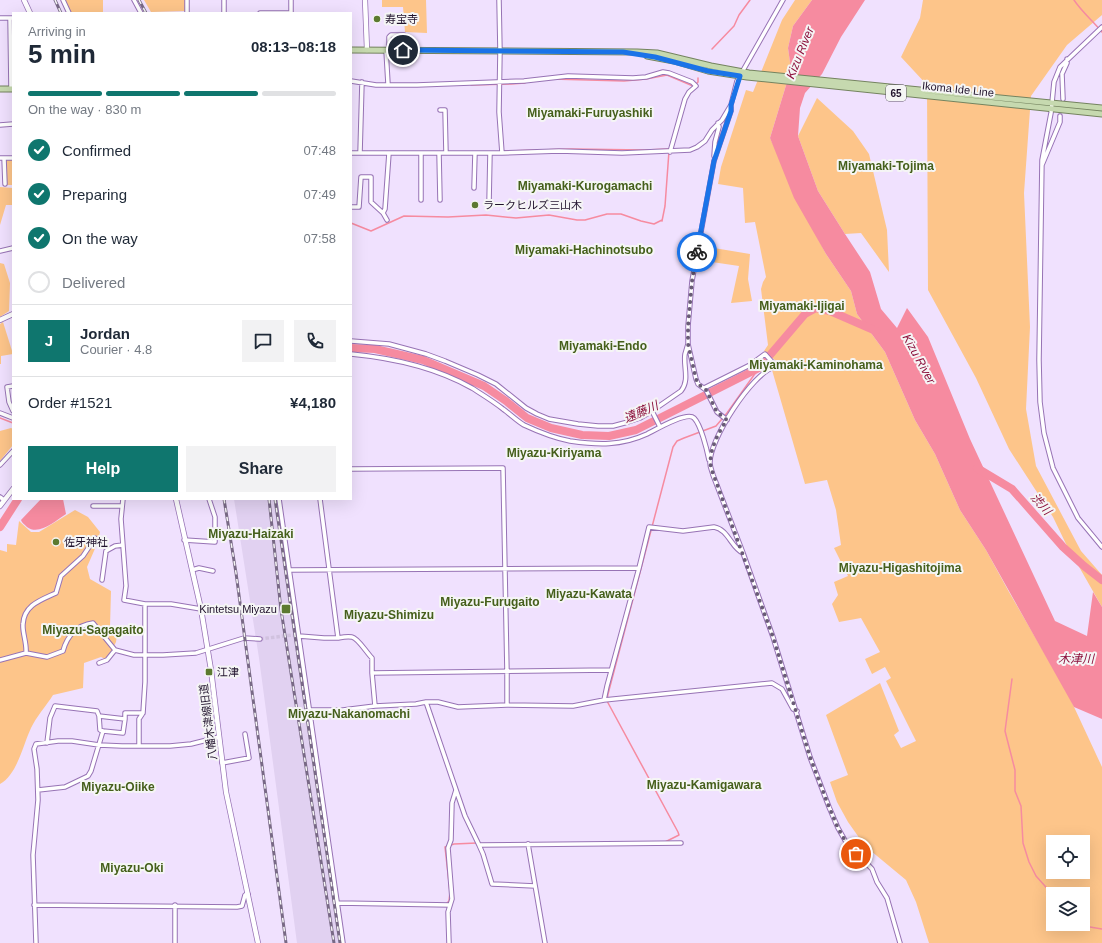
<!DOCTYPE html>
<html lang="en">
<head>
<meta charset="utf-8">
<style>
  body { margin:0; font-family:Arial,"Noto Sans JP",sans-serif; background:#f2f2f3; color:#1f2937; height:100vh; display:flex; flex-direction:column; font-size:15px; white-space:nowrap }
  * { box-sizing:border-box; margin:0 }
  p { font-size:13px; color:#747a83 }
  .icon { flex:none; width:22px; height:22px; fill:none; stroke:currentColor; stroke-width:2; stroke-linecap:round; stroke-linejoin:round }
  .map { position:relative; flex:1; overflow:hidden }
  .drawer { position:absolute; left:12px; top:12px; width:340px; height:488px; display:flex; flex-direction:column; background:#fff; border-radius:0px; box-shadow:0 4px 16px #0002 }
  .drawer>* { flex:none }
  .fabs { position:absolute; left:1046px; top:835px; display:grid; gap:8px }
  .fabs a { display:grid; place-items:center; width:44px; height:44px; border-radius:0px; background:#fff; box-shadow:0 4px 16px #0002; font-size:20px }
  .pin { position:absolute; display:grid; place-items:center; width:34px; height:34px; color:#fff; margin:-17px; border:2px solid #fff; border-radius:50%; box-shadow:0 1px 4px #0007 }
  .courier { position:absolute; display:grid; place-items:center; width:40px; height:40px; margin:-20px; border:3px solid #1a73e8; border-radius:50%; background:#fff; color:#222; box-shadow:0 1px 5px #0007 }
  .summary em { font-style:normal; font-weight:700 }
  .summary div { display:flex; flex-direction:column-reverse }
  .summary { display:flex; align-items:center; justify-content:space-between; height:68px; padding:0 16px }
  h1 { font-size:26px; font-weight:700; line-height:30px }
  .bar { display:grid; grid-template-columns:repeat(4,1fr); gap:6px 4px; align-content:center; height:48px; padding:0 16px }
  .bar i { height:5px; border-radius:3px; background:#e0e1e3 }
  .bar .current { background:#0f766e }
  .bar p { grid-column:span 4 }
  .line { display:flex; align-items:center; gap:10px; padding:0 16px; border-top:1px solid #e0e1e3 }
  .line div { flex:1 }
  .round { display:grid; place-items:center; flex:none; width:42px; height:42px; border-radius:0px; background:#f2f2f3 }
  ol { padding:0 16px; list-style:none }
  li { display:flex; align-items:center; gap:12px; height:44px }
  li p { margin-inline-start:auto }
  li .icon { padding:4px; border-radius:50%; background:#0f766e; color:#fff; stroke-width:4 }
  li:last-child { color:#747a83 }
  li i { width:22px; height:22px; border:2px solid #e0e1e3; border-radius:50% }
  .action { display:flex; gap:8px; margin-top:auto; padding:8px 16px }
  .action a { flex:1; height:46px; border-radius:0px; background:#0f766e; color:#fff; font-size:16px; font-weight:700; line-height:46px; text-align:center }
  .action a+a { background:#f2f2f3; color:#1f2937 }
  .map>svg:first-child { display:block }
  .built { fill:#e1d1f1 }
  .green { fill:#fdc58a; fill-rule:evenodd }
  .water { fill:#f68ba0 }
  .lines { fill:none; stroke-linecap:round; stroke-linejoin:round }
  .stream { stroke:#f68ba0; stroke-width:1.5 }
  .river { stroke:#f68ba0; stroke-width:8 }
  .street-tunnel { stroke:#d1c2df; stroke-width:3.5; stroke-dasharray:3.5 2; stroke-linecap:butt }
  .street-casing { stroke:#9773b5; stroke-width:5.5 }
  .secondary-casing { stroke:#9773b5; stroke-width:6 }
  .primary-casing { stroke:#74835f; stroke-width:7 }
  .street { stroke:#fff; stroke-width:3.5 }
  .secondary { stroke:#fff; stroke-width:4.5 }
  .primary { stroke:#c6d9af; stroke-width:5 }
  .rail-casing { stroke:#786985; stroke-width:3 }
  .rail { stroke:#f5f5f5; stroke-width:1.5; stroke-dasharray:4.5; stroke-linecap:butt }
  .done { stroke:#695b76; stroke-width:4; stroke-dasharray:0 7.2 }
  .route { stroke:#1a73e8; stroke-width:5 }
  .poi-dot { fill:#5c7a30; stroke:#f5f5f5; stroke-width:1.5 }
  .labels { text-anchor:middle; stroke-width:4; stroke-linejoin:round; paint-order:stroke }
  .shield { fill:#f5f5f5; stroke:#615769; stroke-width:1 }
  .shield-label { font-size:10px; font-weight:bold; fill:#21132d }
  .poi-label { font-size:11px; fill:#21132d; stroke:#f5f5f5; text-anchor:start }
  .street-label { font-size:11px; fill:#21132d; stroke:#f5f5f5 }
  .water-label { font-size:12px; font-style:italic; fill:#8c113c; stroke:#f5f5f5 }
  .neighbourhood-label { font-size:12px; font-weight:bold; fill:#455f1b; stroke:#f5f5f5 }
</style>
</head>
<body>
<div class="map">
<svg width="1102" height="943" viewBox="0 0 1102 943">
  <rect width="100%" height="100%" fill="#f0e1fe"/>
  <path class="built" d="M234,499H278L307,709L341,943H297L259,658Z"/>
  <path class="green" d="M62,0H103V13H69Z
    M144,0H185V11L151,12Z
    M382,0H426L427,33L405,32L403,7H382Z
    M795,0H812L793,26L788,48L791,69L770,138L816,235L826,254L851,291L857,314L885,352L915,420L935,454L960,510L986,550L1009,592L1068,694L1102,767V943H929L916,902L906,880L865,846L848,822L837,802L830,782L848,775L826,715L880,683L899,731L894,735L901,748L916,741L886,681L891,678L885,667L872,674L865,659L880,652L861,618L839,622L832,604L838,595L834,582L848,576L834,548L841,545L836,510L827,480L805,484L772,370L775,368L776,361L764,351L768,345L761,289L763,282L766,277L755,222L745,223L743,188L718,184L721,167L746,90L753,92L782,20ZM1053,842H1083V872H1053ZM1053,894H1083V924H1053Z
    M923,0H1102V15L1067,45L1031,96L1024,193L1030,327L1026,409L1036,466L1081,551L1102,575V607L1066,544L1053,517L1009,449L976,378L928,290L927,85L901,57L920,18Z
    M817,98L853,131L869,154L887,230L889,272L861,233L845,234L818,191L798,136Z
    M6,160H13V185H7Z
    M0,187L13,188V205H6L0,225Z
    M708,247L750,254L748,279L752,301L731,303L739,266L705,261Z
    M0,263L4,264L10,283L9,311L0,317Z
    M3,322L13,354L1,356V364H0V324Z
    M11,428L13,429V445L0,461V431Z
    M75,510L88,517L100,532L97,544L87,567L90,579L111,591L110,627L118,629L116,642L107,660L101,657L84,663L83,688L53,695C46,706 36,717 31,728C23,745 17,775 0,784V550L7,552V544L16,545L19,521L31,532H39Z"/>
  <path class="water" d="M812,0H865L841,37L822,74L805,93L800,108L798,136L818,191L845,234L870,272L881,309L897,328L907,308L928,337L970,439L1055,621L1087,636L1093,592L1102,607V719L1074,707L986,550L960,510L935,454L915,420L885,352L857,314L851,291L826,254L794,198L770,138L791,69L788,48L793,26Z
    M41,499H63L66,514C55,521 39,536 27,527C24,524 22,523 21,520Z"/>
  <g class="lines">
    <path class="stream" d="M1074,0C1082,12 1093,21 1102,32
      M712,49L734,26L739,15L750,0
      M552,79L624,81L646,79L667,75L693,86
      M471,85L511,84L525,83
      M695,85L698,82V78
      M676,126L681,109
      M504,151L572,149L645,150L669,149
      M662,221L665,206L669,151
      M351,223L371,231L404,216L448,217L486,215L516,218L549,215L577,220H585L607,214H621L641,221L654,224L662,220
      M0,418L13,423
      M1012,679L1005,731L1015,770V791L1021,806L1023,843L1029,862L1036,876L1053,895
      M665,842L679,835L678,832L607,701L608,694L673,447L677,441L684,438L716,426L727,413L759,368
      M446,904L449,901L450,892L445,847L454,844L477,843
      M1072,924L1102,929"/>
    <path class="river" d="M351,348L375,349L423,360L484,386L506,401L527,418L551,428L582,435L609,436L636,430L759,368L805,314L816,308L830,311L876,331
      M977,468L1012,489L1063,547L1084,566L1102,580
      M0,527L18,499"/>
    <path class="street-tunnel" d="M1060,116L1063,99
      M260,639L292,635L299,636"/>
    <g class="street-casing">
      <path id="street" d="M63,0L69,13
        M134,0L141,13
        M187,0V13
        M224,0V13
        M499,0L500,51L499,112L502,153
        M260,13H291
        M291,13V0
        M0,18H13
        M10,18L11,89
        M1102,27L1060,67L1054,82L1051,113L1042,160L1039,360L1040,402L1044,433L1053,468L1078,518L1102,547
        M386,50L388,84
        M389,50V37L391,35H404
        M351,81L376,85H417L524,81L568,76L633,78L646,77L663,72L669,73L692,82L696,86L689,92L685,99L670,152
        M1063,99L1062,74L1067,63V59
        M440,110H445L446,153
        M0,125L13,124
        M351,153H502L559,151L622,153L690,150L697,147L705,141L712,130L722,120L731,105L737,81L783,0
        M360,153L362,82
        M421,153V200
        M439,153L440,200
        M714,156L715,142L719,127L718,123
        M0,158H13
        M4,158L5,184
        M1042,165L1060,122V116
        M474,188L475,153
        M489,203L490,153
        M351,207H359L361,177H371V202L383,213L387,220
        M383,213L385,209L389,153
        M0,251L13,248
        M351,341L389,344L426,354L445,361L478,375L496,384L526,408L537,414L549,419L578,424L598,426H613L628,422L640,418L652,411L681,391C690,380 683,366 685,354C686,351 687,347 688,344
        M351,354C393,358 435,367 472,388C483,395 493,401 503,409C510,414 517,421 524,425C539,432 554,438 570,441C598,445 621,446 647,434C655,430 687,411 694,418C701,425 707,450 709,460
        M13,386L7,387L9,402L13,411
        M704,388L750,365L765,354L773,363L774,367C752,374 709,440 710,463C710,467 712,471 713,475L743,553L773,637L810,757L829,807L838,828L846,842L872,869L877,882L887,898L900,943
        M652,411L660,427
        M0,413L13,418
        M727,420L717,412L706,390L698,384L696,379L688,344V326L692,281L714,161L731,111V107
        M0,465L13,451
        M351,469L503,468L507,672V705
        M0,497L4,500
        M123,499L121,519L126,586L124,600L145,604H171L201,609
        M279,499L343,943
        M320,499L338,638C343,637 347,636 352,637C358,638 366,652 372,658V673L375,706L416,704L426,702
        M93,506H121
        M184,540L215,542V517L209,499
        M192,570L199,568L213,571
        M290,570L639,568
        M102,580L106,551L115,546L123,545
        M299,636L324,638H338
        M26,653C27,643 22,632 23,624C24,605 41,600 56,593L61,576L83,556L95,538
        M0,660L26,653L47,657L63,651C67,636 77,625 93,623L115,650L134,655H163L196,653L244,638L260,639
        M99,663L107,660L115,650
        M372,673L611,670
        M604,700L772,683L782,689L793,709L797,711
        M310,710H343L375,706
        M99,716L125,719L123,733L103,731
        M125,719V713H143
        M139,746V719L143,713L145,682V604
        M222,763L249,758L245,734
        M38,790L65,787L88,776L91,771L103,731L100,730L99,716L97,711L55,706L50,718L47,743
        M681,843L479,845L465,816L426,702H438L458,707L507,705L573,706L604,700L607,686L639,568L649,527L683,531L714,527C728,529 732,549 743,553
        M528,844L545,943
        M479,845L483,854L492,884L535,886
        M338,903L450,905
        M34,905L237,907L242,906L245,895L248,894
        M175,905V943
        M36,943L33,855L38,800L37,769L34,749L36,744L58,741H72L99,745L122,746H170L191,744L219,737
        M449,943L448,912L452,899L448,848L451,840L452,803L456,790"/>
    </g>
    <g class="secondary-casing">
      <path id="secondary" d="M24,0L30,13
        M365,0L367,50
        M0,320L13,314
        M176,499L201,609L211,670L226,792L258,943
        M0,506L13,489"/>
    </g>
    <g class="primary-casing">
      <path id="primary" d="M351,50L637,52L657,53L711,66L749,73L1102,108
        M647,56L674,61L708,71L747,77L1102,114
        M0,89H13"/>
    </g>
    <use href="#street" class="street"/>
    <use href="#secondary" class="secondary"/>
    <use href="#primary" class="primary"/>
    <g class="rail-casing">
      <path id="rail" d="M55,0L61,13
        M139,0L146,13
        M224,499L236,573L286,943
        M269,499L281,610L334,943
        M275,499L340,943"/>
    </g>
    <use href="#rail" class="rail"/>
  </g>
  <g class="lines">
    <path class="done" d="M697,252L692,281L688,326V344L696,379L698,384L706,390L717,412L727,420C718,433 708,452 711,468L773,637L810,757L829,807L838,828L846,842L856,854"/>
    <path class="route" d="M403,50L623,52L655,57L708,71L740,76L731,105V111L714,161L697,252"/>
  </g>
  <g class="poi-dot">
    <circle cx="377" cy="19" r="4"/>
    <circle cx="475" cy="205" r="4"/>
    <circle cx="56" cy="542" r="4"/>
    <rect x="281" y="604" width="10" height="10" rx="2"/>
    <rect x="205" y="668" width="8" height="8" rx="2"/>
  </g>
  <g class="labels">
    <rect class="shield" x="886" y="85" width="20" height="16" rx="3"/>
    <g class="shield-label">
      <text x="896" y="97">65</text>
    </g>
    <g class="poi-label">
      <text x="385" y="23">寿宝寺</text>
      <text x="483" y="209">ラークヒルズ三山木</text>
      <text x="64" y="546">佐牙神社</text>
      <text x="277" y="613" text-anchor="end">Kintetsu Miyazu</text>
      <text x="217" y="676">江津</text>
    </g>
    <g class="street-label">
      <text transform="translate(958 89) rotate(6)" y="4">Ikoma Ide Line</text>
      <text transform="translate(208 722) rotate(-97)" y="4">八幡木津線旧道</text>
    </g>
    <g class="water-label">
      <text transform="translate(800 53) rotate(-68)" y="4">Kizu River</text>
      <text transform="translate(919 359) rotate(61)" y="4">Kizu River</text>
      <text transform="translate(641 412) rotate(-23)" y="4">遠藤川</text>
      <text transform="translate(1041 504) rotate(48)" y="4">渋川</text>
      <text x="1076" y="663">木津川</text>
    </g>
    <g class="neighbourhood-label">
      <text x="590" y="117">Miyamaki-Furuyashiki</text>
      <text x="886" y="170">Miyamaki-Tojima</text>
      <text x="585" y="190">Miyamaki-Kurogamachi</text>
      <text x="584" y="254">Miyamaki-Hachinotsubo</text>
      <text x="802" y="310">Miyamaki-Ijigai</text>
      <text x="603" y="350">Miyamaki-Endo</text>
      <text x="816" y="369">Miyamaki-Kaminohama</text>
      <text x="554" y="457">Miyazu-Kiriyama</text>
      <text x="251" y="538">Miyazu-Haizaki</text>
      <text x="900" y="572">Miyazu-Higashitojima</text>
      <text x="589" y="598">Miyazu-Kawata</text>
      <text x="490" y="606">Miyazu-Furugaito</text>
      <text x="389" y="619">Miyazu-Shimizu</text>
      <text x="93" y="634">Miyazu-Sagagaito</text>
      <text x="349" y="718">Miyazu-Nakanomachi</text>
      <text x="704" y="789">Miyazu-Kamigawara</text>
      <text x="118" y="791">Miyazu-Oiike</text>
      <text x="132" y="872">Miyazu-Oki</text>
    </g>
  </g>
</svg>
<div class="fabs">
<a><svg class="icon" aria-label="locate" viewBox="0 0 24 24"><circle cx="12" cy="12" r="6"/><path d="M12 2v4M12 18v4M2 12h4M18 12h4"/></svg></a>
<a><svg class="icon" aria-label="layers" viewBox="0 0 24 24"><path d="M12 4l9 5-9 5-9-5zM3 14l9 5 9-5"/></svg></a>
</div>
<div class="pin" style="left:856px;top:854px;background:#ea580c"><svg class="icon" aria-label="bag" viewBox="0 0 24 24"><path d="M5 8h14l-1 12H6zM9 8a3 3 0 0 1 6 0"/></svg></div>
<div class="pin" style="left:403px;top:50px;background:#1f2937"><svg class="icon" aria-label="home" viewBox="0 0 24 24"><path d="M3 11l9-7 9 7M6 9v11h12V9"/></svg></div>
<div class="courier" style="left:697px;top:252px"><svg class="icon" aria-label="bike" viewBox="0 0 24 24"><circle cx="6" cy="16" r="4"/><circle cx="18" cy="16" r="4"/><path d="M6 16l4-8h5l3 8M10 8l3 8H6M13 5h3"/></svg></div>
<section class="drawer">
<div class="summary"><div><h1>5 min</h1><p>Arriving in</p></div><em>08:13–08:18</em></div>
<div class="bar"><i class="current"></i><i class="current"></i><i class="current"></i><i></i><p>On the way · 830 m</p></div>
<ol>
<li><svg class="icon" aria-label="check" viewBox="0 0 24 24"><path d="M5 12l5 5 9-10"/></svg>Confirmed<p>07:48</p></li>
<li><svg class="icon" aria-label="check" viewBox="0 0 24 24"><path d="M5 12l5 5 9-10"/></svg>Preparing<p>07:49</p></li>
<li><svg class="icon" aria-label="check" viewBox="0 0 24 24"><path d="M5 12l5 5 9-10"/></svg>On the way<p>07:58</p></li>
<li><i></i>Delivered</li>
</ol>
<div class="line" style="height:72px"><b class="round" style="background:#0f766e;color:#fff">J</b><div><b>Jordan</b><p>Courier · 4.8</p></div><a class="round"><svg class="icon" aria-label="chat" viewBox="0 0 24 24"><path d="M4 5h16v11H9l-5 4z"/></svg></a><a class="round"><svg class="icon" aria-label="phone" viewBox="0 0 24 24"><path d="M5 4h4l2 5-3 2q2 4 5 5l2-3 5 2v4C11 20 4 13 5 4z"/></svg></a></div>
<div class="line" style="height:52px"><div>Order #1521</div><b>¥4,180</b></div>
<div class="action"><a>Help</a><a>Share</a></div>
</section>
</div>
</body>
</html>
